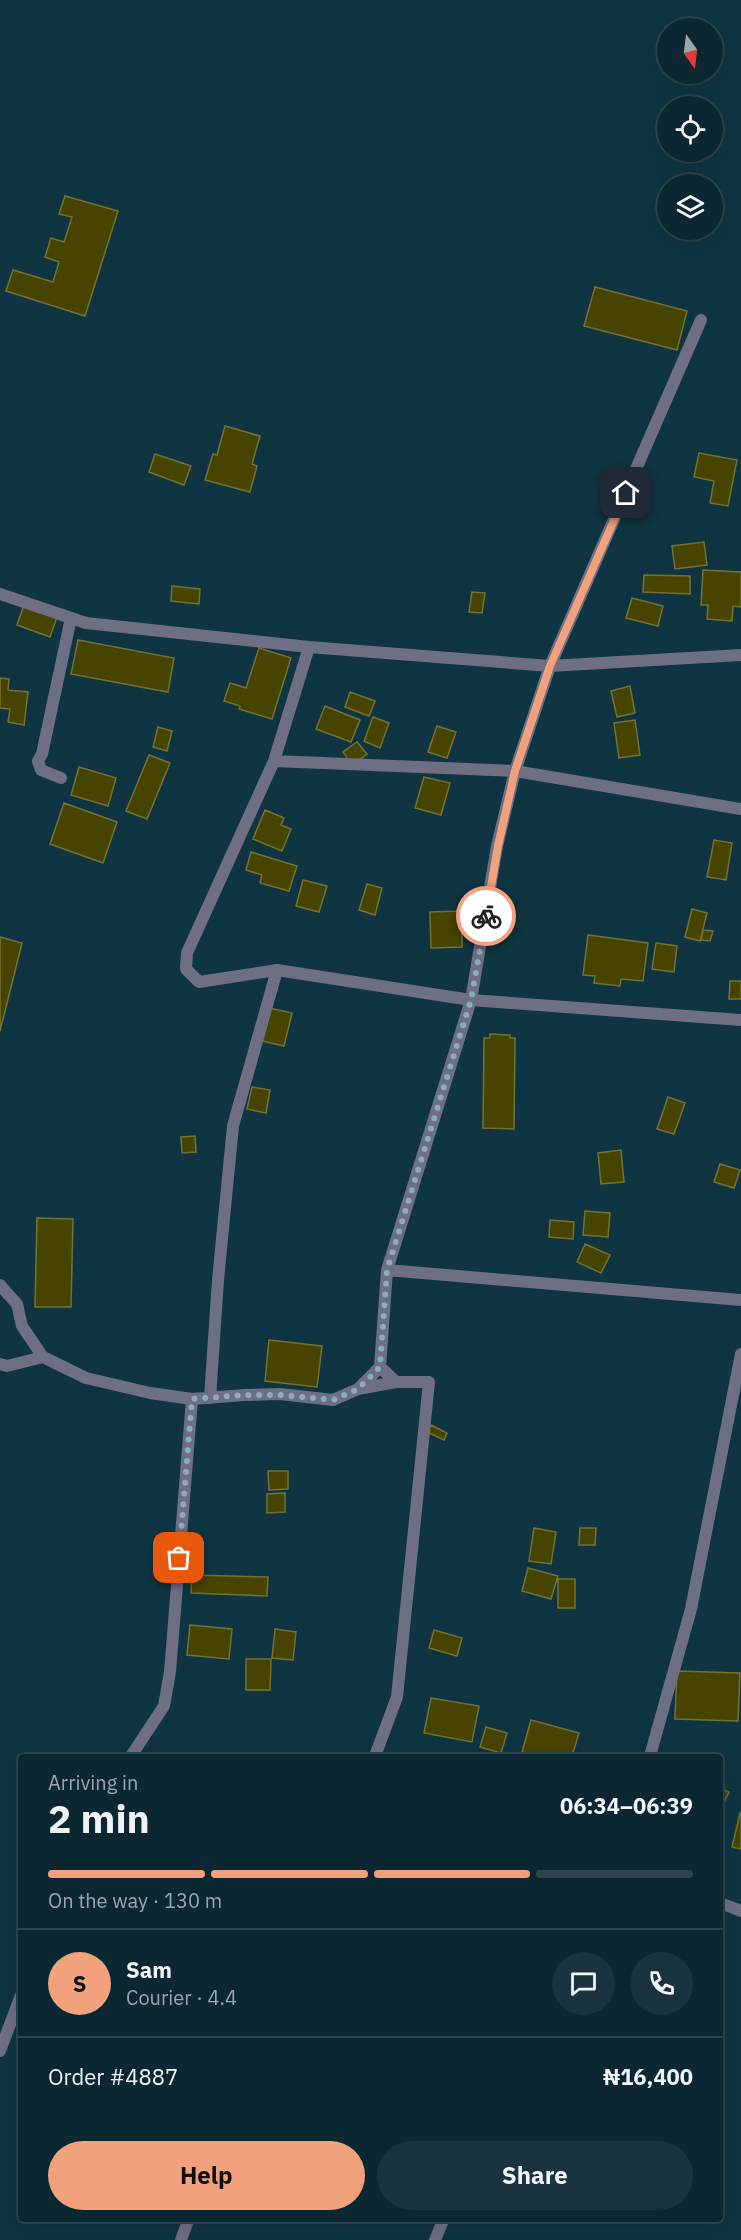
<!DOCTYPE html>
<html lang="en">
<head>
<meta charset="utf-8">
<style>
  body { margin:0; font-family:"IBM Plex Sans",sans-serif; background:#19343e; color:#f1f3f6; height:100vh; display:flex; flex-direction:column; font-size:22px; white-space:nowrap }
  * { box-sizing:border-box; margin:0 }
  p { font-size:20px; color:#9aa6ac }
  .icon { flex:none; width:33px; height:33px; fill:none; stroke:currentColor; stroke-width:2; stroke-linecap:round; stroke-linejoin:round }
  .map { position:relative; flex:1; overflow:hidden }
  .drawer { position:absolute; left:18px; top:1754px; width:705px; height:468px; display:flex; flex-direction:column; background:#0b2832; border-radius:6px; box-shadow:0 6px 24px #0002,0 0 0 2px #2b444d }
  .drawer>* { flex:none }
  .needle { width:39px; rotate:166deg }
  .controls { position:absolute; left:657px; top:18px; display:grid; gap:12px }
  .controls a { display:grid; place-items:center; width:66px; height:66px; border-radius:50%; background:#0b2832; box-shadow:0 6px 24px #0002,0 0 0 2px #2b444d; font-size:30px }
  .pin { position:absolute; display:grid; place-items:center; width:51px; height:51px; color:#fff; margin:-26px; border-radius:12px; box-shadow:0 3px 9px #0006 }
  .courier { position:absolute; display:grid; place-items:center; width:60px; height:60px; margin:-30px; border:4px solid #f1a17c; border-radius:50%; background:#fff; color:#222; box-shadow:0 2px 8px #0007 }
  .headline em { font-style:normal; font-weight:700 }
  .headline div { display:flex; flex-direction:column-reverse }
  .headline { display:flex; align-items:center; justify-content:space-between; height:102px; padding:0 30px }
  h1 { font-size:39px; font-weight:700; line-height:45px }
  .bar { display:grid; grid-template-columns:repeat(4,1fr); gap:9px 6px; align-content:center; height:72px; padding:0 30px }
  .bar i { height:8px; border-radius:4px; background:#2b444d }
  .bar .on { background:#f1a17c }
  .bar p { grid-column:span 4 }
  .line { display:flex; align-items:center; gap:15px; padding:0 30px; border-top:2px solid #2b444d }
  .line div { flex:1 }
  .round { display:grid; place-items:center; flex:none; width:63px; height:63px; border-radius:32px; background:#19343e }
  .primary-button { display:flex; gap:12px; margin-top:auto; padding:12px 30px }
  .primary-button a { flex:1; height:69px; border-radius:36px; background:#f1a17c; color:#111; font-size:24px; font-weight:700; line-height:69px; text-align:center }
  .primary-button a+a { background:#19343e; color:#f1f3f6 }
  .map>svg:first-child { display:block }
  .building { fill:#474400; stroke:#747135; stroke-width:1.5 }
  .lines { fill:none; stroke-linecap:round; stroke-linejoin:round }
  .street { stroke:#6e6e85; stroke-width:12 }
  .done { stroke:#89adba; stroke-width:6; stroke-dasharray:0 10.8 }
  .route { stroke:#f1a17c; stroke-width:8 }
</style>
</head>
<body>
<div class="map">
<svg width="741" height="2240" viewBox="0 0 741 2240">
  <rect width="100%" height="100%" fill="#0f3542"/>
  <path class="building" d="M65,196L118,211L85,316L6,291L13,270L53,282L59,262L45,257L51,238L64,242L72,217L59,214Z
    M595,287L687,311L677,350L584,326Z
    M225,426L260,436L252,464L257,466L250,492L205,480L213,454L217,455Z
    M699,453L737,460L728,506L710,503L714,481L694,477Z
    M155,454L191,466L184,485L149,472Z
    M704,542L707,565L675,569L672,546Z
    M703,570L741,572V607L733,606L732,621L707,619L708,605H701Z
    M644,575L690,576V594L643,592Z
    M172,586L200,589L199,604L171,601Z
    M472,592L485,593L482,613L469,612Z
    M632,598L663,606L658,626L626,618Z
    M24,605L57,617L50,637L17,625Z
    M78,640L174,658L168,692L71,674Z
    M259,648L291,658L272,719L239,709L240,706L224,701L230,683L246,688Z
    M0,678L9,679L8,690L28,692L24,725L8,722L10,709L0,708Z
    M630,686L635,713L617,717L611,691Z
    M350,692L375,701L369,716L345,707Z
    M325,706L360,720L351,742L316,729Z
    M373,717L389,723L380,748L364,741Z
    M635,720L640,755L619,758L614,723Z
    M437,726L456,732L447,758L428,752Z
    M158,727L172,731L167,751L153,747Z
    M357,742L367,754L352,765L343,752Z
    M149,755L170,763L147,819L126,811Z
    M79,767L116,778L108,806L71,795Z
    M424,777L450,783L441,815L415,808Z
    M64,803L117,822L103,863L50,844Z
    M265,810L284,818L281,825L291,829L282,851L253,839Z
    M714,840L732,843L726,880L707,877Z
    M251,852L297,866L289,891L260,883L262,875L246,870Z
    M303,880L327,886L319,912L296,906Z
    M367,884L382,888L375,915L359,910Z
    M692,909L707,913L700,941L685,937Z
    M462,911V947L431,948L430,912Z
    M703,930L713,931L710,941L701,940Z
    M588,935L648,943L643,981L621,979L620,986L594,983L595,976L583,975Z
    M0,937L22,943L0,1031Z
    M656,943L677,946L674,972L652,969Z
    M730,981H741V999H729Z
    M269,1008L292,1013L284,1046L262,1041Z
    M490,1034L510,1035V1038H515L514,1129L483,1128L484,1038H490Z
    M252,1087L270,1090L266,1113L247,1109Z
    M668,1097L685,1103L674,1134L657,1129Z
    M195,1136L196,1152L182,1153L181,1137Z
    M621,1150L624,1182L601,1184L598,1153Z
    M720,1164L740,1170L734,1188L714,1182Z
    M585,1211L610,1213L608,1237L583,1235Z
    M37,1218L73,1219L71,1307H35Z
    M550,1220L574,1222L573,1239L549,1237Z
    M585,1244L610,1255L601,1273L577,1262Z
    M269,1340L322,1346L317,1387L265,1381Z
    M431,1425L447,1433L444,1440L427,1432Z
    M268,1471H288V1489L269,1490Z
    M285,1493V1512L267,1513V1494Z
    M534,1528L556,1532L551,1564L529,1561Z
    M580,1528H596L595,1545H579Z
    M528,1568L558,1576L551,1599L522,1591Z
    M192,1575L268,1577L267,1596L191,1593Z
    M558,1579H575V1608H558Z
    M190,1625L232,1629L229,1659L187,1655Z
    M275,1629L296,1632L293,1660L272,1658Z
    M434,1630L462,1638L457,1656L429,1648Z
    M246,1659H271L270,1690H246Z
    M677,1671L740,1673L738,1721L675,1719Z
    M431,1698L479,1706L472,1742L424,1733Z
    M531,1720L579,1733L572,1756H538L522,1752Z
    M486,1727L507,1733L501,1753L480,1747Z
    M720,1788L729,1792L720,1810Z
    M740,1813H741V1849L732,1847Z"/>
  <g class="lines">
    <path class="street" d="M0,594L86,623L309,647L550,666L741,655
      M309,647L274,761L187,953L186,969L199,982L277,970L471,1000L741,1020
      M274,761L515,771L741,809
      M61,778L41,770L38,761L42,754L71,618
      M387,1270L741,1300
      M0,1285L17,1304L22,1326L43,1357L86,1378L150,1393L192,1399L244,1395L280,1394L333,1400L358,1389L380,1367
      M0,1364L7,1366L43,1357
      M358,1389L396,1382
      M210,1398L218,1280L233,1126L277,970
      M131,1756L164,1706L170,1672L192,1399
      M375,1756L397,1697L429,1382H396L380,1367L387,1270L471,1000L497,846L515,771L550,666L701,320
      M650,1756L691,1609L741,1354
      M720,1903L741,1911
      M0,2051L21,1995
      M181,2240L189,2218
      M435,2240L444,2218"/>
  </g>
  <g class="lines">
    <path class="done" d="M179,1558L192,1399L244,1395H280L333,1400L358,1389L380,1367L387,1270L471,1000L486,916"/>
    <path class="route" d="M486,916L498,846L515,771L550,666L626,493"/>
  </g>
</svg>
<div class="controls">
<a><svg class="needle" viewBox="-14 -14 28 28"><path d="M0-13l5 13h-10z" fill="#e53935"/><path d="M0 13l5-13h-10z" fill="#9aa6ac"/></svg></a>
<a><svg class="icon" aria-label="locate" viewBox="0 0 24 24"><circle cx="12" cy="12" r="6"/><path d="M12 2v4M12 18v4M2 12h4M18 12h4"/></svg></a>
<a><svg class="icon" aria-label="layers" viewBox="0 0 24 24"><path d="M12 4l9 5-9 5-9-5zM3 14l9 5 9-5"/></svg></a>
</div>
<div class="pin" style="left:179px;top:1558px;background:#ea580c"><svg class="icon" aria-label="bag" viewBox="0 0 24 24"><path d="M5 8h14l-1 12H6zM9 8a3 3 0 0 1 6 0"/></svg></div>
<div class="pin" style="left:626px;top:493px;background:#1f2937"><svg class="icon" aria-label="home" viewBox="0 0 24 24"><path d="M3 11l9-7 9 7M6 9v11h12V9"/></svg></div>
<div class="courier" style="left:486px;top:916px"><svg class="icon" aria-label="bike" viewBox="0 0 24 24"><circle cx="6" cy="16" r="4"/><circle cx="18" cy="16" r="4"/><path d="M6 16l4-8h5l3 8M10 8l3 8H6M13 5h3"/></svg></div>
<section class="drawer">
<div class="headline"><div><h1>2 min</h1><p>Arriving in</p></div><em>06:34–06:39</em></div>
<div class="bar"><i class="on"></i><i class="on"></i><i class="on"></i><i></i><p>On the way · 130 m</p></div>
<div class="line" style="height:108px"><b class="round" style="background:#f1a17c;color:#111">S</b><div><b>Sam</b><p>Courier · 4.4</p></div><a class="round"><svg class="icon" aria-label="chat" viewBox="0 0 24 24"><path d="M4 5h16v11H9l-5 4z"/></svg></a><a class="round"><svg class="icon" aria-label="phone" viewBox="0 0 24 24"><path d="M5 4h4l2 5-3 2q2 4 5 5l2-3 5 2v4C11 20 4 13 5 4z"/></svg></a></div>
<div class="line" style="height:78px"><div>Order #4887</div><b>₦16,400</b></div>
<div class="primary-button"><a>Help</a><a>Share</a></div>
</section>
</div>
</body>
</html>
